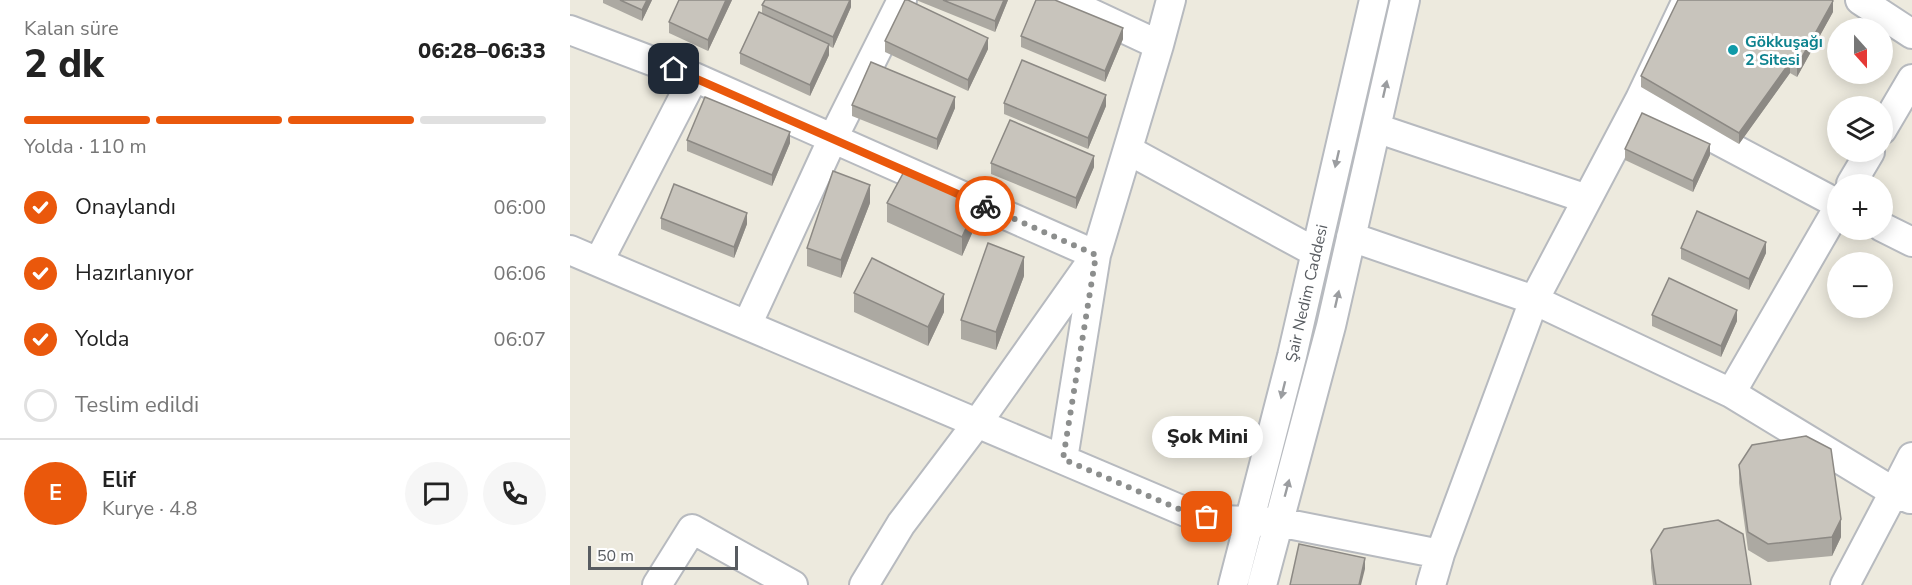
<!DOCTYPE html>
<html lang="tr">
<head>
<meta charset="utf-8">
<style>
  body { margin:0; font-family:"Nunito Sans",sans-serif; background:#f6f6f6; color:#222; height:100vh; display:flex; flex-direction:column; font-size:22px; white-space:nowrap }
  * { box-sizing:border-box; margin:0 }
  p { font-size:20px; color:#767676 }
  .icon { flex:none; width:33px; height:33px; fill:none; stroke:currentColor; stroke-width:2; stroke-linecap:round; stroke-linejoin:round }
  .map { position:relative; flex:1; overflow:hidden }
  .details { display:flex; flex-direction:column; background:#fff; width:570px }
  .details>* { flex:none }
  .needle { width:39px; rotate:159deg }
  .fabs { position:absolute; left:1257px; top:18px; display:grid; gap:12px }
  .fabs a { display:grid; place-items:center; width:66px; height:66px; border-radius:50%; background:#fff; box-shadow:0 3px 15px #0003; font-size:30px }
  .scale { position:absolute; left:18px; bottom:15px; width:150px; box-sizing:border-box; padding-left:6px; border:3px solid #585c61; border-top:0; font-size:16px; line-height:21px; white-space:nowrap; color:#585c61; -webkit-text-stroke:4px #fff; paint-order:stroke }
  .pin { position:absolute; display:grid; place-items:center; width:51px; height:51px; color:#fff; margin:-26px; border-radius:12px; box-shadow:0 3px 9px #0006 }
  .courier { position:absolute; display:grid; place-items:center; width:60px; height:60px; margin:-30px; border:4px solid #ea580c; border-radius:50%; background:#fff; color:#222; box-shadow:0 2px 8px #0007 }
  .bubble { position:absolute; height:42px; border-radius:21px; background:#fff; box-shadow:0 3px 15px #0003; font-size:20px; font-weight:800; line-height:42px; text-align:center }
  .head em { font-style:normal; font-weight:800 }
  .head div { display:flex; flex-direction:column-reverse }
  .head { display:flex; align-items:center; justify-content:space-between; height:102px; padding:0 24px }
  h1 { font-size:39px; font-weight:800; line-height:45px }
  .bar { display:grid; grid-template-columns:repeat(4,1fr); gap:9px 6px; align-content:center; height:72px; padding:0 24px }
  .bar i { height:8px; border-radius:4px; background:#e0e0e0 }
  .bar .current { background:#ea580c }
  .bar p { grid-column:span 4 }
  .line { display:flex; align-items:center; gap:15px; padding:0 24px; border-top:2px solid #e0e0e0 }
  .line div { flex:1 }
  .round { display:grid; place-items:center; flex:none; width:63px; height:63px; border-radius:32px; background:#f6f6f6 }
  ol { padding:0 24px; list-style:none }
  li { display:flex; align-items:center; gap:18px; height:66px }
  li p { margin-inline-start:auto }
  li .icon { padding:6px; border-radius:50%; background:#ea580c; color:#fff; stroke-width:4 }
  li:last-child { color:#767676 }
  li i { width:33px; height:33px; border:3px solid #e0e0e0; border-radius:50% }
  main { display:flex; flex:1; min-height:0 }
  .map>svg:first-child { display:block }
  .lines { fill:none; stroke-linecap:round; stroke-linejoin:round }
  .minor-casing { stroke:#b7babf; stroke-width:32 }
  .minor { stroke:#fff; stroke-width:28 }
  .wall { fill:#aca9a2 }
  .shaded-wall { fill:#8c8984 }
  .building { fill:#c8c4bc; stroke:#8c8984; stroke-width:1.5 }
  .oneway { fill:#9b9da0 }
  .done { stroke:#8c8e8d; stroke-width:6; stroke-dasharray:0 10.8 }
  .route { stroke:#ea580c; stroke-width:8 }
  .culture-dot { fill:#0f9aa8; stroke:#fff; stroke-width:2 }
  .labels { text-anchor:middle; stroke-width:6; stroke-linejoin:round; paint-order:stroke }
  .culture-label { font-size:16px; font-weight:bold; fill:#0d838f; stroke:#fff; text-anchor:start }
  .street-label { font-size:16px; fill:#585c61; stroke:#fff }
</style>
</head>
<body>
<main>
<section class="details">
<div class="head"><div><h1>2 dk</h1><p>Kalan süre</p></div><em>06:28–06:33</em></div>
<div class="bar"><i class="current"></i><i class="current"></i><i class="current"></i><i></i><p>Yolda · 110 m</p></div>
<ol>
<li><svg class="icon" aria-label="check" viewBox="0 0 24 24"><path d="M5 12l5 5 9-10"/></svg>Onaylandı<p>06:00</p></li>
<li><svg class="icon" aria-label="check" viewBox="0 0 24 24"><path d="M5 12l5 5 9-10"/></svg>Hazırlanıyor<p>06:06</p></li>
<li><svg class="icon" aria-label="check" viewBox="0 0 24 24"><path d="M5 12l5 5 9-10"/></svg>Yolda<p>06:07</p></li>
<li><i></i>Teslim edildi</li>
</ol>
<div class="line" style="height:108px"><b class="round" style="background:#ea580c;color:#fff">E</b><div><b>Elif</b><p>Kurye · 4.8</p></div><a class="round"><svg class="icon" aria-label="chat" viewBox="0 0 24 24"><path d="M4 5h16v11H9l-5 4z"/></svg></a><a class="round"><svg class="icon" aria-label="phone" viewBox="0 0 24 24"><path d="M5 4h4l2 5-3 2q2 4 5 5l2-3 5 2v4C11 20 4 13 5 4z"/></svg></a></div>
</section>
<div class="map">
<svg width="1342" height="585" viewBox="0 0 1342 585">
  <rect width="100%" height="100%" fill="#edeade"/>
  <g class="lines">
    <g class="minor-casing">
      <path id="minor" d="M493,0L589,45
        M1290,0L1342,34
        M0,30L124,77L526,255L493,459
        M1070,99L1268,204
        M806,128L1017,199
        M1312,130L1342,79
        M558,150L745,252
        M1281,184L1300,152
        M1312,227L1342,242
        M781,237L964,300L1161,393L1324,492L1342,457
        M0,250L623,515L650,520L708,522L870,554
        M29,261L124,77
        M177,325L263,138L332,0
        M1161,393L1268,208
        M87,585L122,529L223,585
        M294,585L331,524L408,422L526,255L589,45L601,0
        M663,585L722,356L804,0
        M692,585L761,326L835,0
        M861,585L870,554L964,300L1070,99L1117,0
        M1275,585L1324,492L1340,499"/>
    </g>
    <use href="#minor" class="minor"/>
  </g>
  <path class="wall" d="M33,0H82L72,21L33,3Z
    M109,0H162L138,51L99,33V22Z
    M281,0V7L263,48L259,46V55L240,96L170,64V53L192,14V5Z
    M346,0H438L425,32Z
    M1263,12L1227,77L1220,73L1169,144L1071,87V76Z
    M451,36L553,39L535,82L451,47Z
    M315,41L418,49L398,91L315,52Z
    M434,103L536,106L518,149L434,114Z
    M282,105L385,108L367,150L282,116Z
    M117,140L220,143L202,186L117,151Z
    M1055,149L1140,155L1123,192L1055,160Z
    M421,163L524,167L506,209L421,174Z
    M300,203L271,278L237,266V248Z
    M317,203L407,222L392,256L317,222Z
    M91,218L177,224L164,258L91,229Z
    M1111,248L1196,253L1179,290L1111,259Z
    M454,276L426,350L391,339V320Z
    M284,293L374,312L358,346L284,312Z
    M1082,315L1167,321L1151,357L1082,326Z
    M1169,465L1271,537L1262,556L1198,562L1178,550L1169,483Z
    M1081,550L1181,585H1083L1081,568Z"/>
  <path class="shaded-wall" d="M77,0H82L72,21V10Z
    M156,0H162L138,51V40Z
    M280,0H281V7L263,48V37Z
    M434,0H438L425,32V21Z
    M1263,1V12L1227,77V66Z
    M553,28V39L535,82V71Z
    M418,38V49L398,91V80Z
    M259,44V55L240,96V85Z
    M1220,62V73L1169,144V133Z
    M536,95V106L518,149V138Z
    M385,97V108L367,150V139Z
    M220,132V143L202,186V175Z
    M1140,144V155L1123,192V181Z
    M524,156V167L506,209V198Z
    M300,185V203L271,278V260Z
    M407,204V222L392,256V237Z
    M177,213V224L164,258V247Z
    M1196,242V253L1179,290V279Z
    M454,257V276L426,350V332Z
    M374,294V312L358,346V327Z
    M1167,310V321L1151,357V346Z
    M1271,519V537L1262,556V537Z
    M795,558V569L791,585H789Z"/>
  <path class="building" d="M50,0H77L72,10Z
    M109,0H156L138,40L99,22Z
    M195,0H280L263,37L192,5Z
    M335,0H338L418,38L398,80L315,41Z
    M373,0H434L425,21Z
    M466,0H485L553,28L535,71L451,36Z
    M1108,0H1262L1263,1L1227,66L1220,62L1169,133L1071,76Z
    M189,12L259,44L240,85L170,53Z
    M452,60L536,95L518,138L434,103Z
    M301,62L385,97L367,139L282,105Z
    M135,97L220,132L202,175L117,140Z
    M1072,113L1140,144L1123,181L1055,149Z
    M440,120L524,156L506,198L421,163Z
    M336,168L407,204L392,237L317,203Z
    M263,171L300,185L271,260L237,248Z
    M104,184L177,213L164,247L91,218Z
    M1127,211L1196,242L1179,279L1111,248Z
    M418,243L454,257L426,332L391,320Z
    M302,258L374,294L358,327L284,293Z
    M1099,278L1167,310L1151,346L1082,315Z
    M1236,436L1261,449L1271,519L1262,537L1198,544L1178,532L1169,465L1182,445Z
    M1148,520L1173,534L1181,585H1086L1081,550L1094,529Z
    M729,544L795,558L789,585H720Z"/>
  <defs><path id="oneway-solid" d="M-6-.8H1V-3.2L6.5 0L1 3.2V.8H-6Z" transform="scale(1.5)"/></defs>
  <g class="oneway">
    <use href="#oneway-solid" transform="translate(815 89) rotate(-77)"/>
    <use href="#oneway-solid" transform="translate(767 159) rotate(103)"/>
    <use href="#oneway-solid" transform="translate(767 299) rotate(-77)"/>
    <use href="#oneway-solid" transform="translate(713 390) rotate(104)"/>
    <use href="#oneway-solid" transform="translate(717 488) rotate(-75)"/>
  </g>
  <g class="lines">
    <path class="done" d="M415,206L526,255L493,459L623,515L637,517"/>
    <path class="route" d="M104,69L415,206"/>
  </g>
  <circle class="culture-dot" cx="1163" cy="50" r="6"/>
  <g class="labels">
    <g class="culture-label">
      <text x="1175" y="47">Gökkuşağı<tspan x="1175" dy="18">2 Sitesi</tspan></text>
    </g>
    <g class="street-label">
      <text transform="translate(736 293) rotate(-77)" y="6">Şair Nedim Caddesi</text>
    </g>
  </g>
</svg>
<div class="fabs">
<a><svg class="needle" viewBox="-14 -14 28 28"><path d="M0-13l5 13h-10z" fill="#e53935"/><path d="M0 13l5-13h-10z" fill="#767676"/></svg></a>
<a><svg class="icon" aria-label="layers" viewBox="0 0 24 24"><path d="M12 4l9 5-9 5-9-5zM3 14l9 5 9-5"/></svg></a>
<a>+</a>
<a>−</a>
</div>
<div class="scale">50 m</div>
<div class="pin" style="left:637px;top:517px;background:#ea580c"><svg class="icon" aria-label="bag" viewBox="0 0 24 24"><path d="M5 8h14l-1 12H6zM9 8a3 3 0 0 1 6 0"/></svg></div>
<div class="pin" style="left:104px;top:69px;background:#1f2937"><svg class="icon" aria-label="home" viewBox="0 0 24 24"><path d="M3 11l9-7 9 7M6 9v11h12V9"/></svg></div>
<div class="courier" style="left:415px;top:206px"><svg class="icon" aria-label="bike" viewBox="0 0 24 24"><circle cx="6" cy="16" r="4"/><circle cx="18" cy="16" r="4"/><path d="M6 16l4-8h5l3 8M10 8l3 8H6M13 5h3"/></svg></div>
<div class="bubble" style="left:582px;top:416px;width:111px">Şok Mini</div>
</div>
</main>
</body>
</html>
